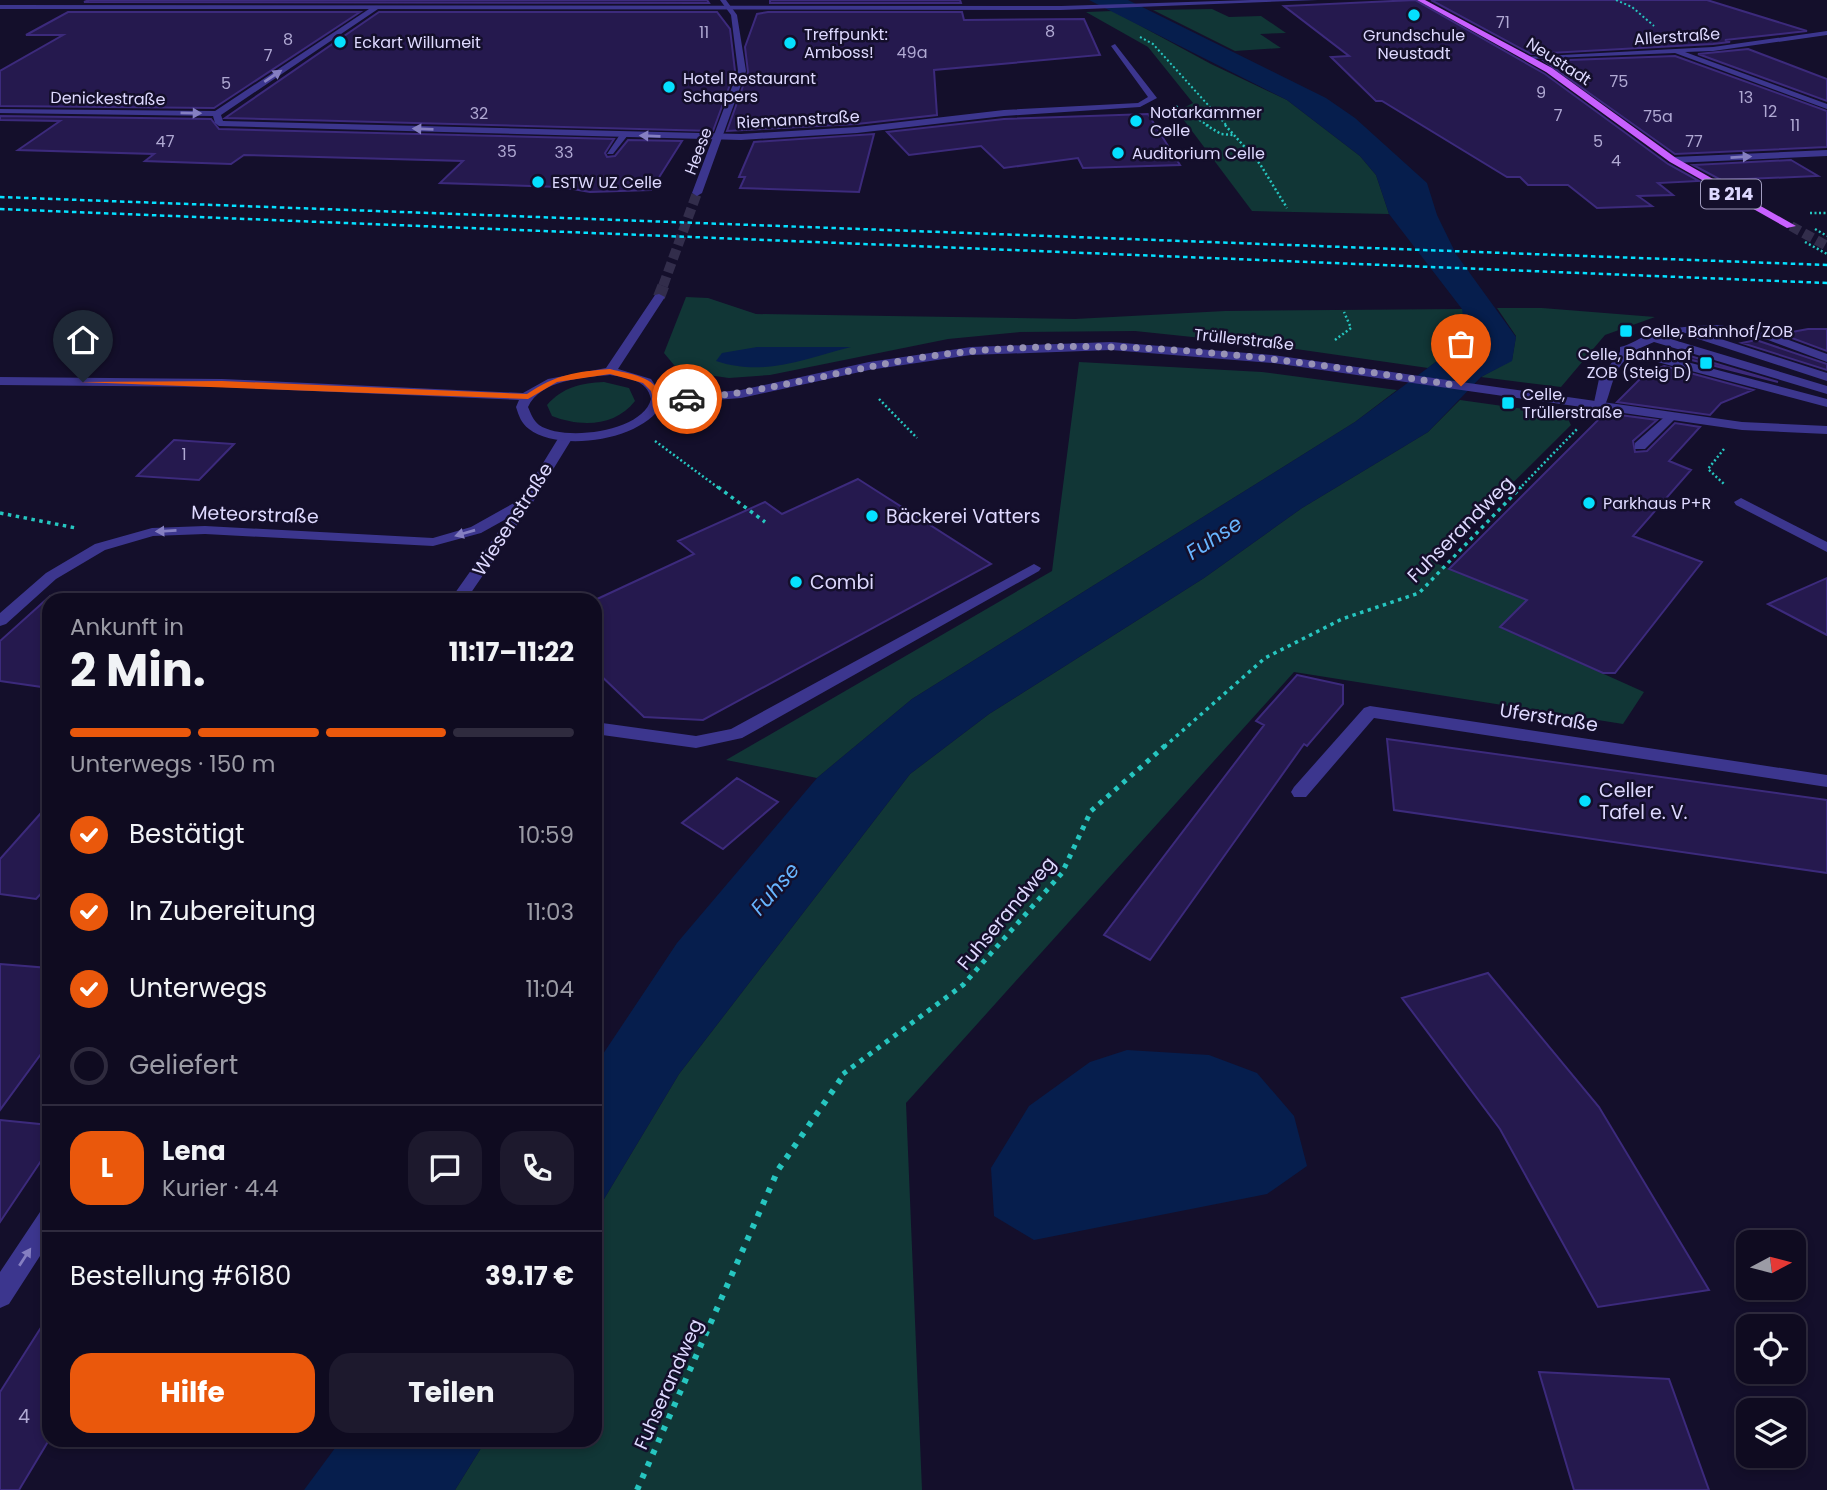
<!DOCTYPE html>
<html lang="de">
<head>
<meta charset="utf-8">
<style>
  body { margin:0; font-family:Poppins,sans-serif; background:#1d192d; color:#f1f3f6; height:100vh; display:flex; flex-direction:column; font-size:26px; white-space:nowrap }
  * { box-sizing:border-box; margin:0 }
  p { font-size:23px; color:#9b9ba5 }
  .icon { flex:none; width:38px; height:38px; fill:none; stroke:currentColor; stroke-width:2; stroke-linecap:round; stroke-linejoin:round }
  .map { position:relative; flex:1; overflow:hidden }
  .panel { position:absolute; left:42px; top:593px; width:560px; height:854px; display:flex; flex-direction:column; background:#0f0b20; border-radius:21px; box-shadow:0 4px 10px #0003,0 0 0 2px #2f2b3e }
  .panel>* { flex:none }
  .needle { width:46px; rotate:83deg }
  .buttons { position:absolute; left:1736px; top:1230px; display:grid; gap:14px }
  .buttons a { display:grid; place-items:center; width:70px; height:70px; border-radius:14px; background:#0f0b20; box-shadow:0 4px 10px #0003,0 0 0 2px #2f2b3e; font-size:35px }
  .pin { position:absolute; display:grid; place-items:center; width:60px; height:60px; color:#fff; margin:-72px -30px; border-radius:50% 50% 50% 0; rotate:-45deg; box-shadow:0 0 7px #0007 }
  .pin .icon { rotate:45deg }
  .courier { position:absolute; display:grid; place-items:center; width:70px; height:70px; margin:-35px; border:5px solid #ea580c; border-radius:50%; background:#fff; color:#222; box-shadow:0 2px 9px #0007 }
  .head em { font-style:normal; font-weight:700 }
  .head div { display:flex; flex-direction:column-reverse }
  .head { display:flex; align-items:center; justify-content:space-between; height:119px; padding:0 28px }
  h1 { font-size:46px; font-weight:700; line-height:52px }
  .bar { display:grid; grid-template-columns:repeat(4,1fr); gap:10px 7px; align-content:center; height:84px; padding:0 28px }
  .bar i { height:9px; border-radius:5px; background:#2f2b3e }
  .bar .selected { background:#ea580c }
  .bar p { grid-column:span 4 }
  .line { display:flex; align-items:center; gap:18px; padding:0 28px; border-top:2px solid #2f2b3e }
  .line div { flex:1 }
  .round { display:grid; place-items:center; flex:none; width:74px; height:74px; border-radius:21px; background:#1d192d }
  ol { padding:0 28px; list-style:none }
  li { display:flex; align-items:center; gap:21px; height:77px }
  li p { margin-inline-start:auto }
  li .icon { padding:7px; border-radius:50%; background:#ea580c; color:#fff; stroke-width:4 }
  li:last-child { color:#9b9ba5 }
  li i { width:38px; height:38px; border:4px solid #2f2b3e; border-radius:50% }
  .button { display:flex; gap:14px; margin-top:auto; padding:14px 28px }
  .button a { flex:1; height:80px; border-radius:21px; background:#ea580c; color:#fff; font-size:28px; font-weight:700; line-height:80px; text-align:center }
  .button a+a { background:#1d192d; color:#f1f3f6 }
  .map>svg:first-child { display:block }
  .green { fill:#113636 }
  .water { fill:#061e4d }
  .building { fill:#25194e; stroke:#3c2a7c; stroke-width:2 }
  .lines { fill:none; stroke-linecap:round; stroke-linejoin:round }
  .tertiary-tunnel-far1 { stroke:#322d4b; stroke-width:10; stroke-dasharray:10 4.5; stroke-linecap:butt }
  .tertiary-tunnel { stroke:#322d4b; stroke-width:12; stroke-dasharray:12 6; stroke-linecap:butt }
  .primary-tunnel { stroke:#322d4b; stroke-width:10; stroke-dasharray:10 4.5; stroke-linecap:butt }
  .path-far4 { stroke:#26c6c0; stroke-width:2; stroke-dasharray:2 2.5; stroke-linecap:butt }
  .path-far3 { stroke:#26c6c0; stroke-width:2.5; stroke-dasharray:2 2.5; stroke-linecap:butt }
  .path-far2 { stroke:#26c6c0; stroke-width:3.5; stroke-dasharray:3.5 4.5; stroke-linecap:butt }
  .path-far1 { stroke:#26c6c0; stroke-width:5; stroke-dasharray:4.5 6; stroke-linecap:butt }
  .path { stroke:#26c6c0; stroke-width:6; stroke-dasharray:5 8; stroke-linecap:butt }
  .service { fill:#3c368e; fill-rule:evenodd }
  .minor { fill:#3c368e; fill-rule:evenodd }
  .tertiary { fill:#3c368e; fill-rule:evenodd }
  .primary { fill:#c860ff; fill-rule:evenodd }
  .rail { stroke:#05e0ff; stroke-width:2.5; stroke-dasharray:4.5 3.5; stroke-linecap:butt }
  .oneway { fill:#857fc1 }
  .route { fill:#ea580c }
  .done { stroke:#9792b5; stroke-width:7; stroke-dasharray:0 12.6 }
  .poi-dot { fill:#05e0ff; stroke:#140f2b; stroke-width:2.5 }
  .labels { text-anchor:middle; stroke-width:5; stroke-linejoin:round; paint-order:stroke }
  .number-label { font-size:16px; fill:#b0a9d3 }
  .far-poi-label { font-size:16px; fill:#ded9ff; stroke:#140f2b; text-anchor:start }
  .far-street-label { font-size:16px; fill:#ded9ff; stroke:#140f2b }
  .shield { fill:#140f2b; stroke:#a19cbf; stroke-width:2 }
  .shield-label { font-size:18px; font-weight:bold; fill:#ded9ff }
  .street-label { font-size:19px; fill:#ded9ff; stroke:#140f2b }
  .poi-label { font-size:19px; fill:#ded9ff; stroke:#140f2b; text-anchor:start }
  .near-number-label { font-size:19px; fill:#b0a9d3 }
  .water-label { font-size:21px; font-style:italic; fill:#67b5ff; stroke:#140f2b }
</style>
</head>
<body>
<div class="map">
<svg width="1827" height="1490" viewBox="0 0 1827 1490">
  <rect width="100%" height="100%" fill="#140f2b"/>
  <path class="green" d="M1212,9L1229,17L1261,16L1286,33L1260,34L1281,48L1235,51L1153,10Z
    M1113,11L1211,64L1287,100L1360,156L1376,175L1389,214L1252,211L1177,111L1193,103L1148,47L1086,12Z
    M686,297L708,298L756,314L1075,319L1225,311L1463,309C1467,341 1451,350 1428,368L1269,345L1135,331L1020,332L948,339L770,375L729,378L679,371L664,353Z
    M1497,308H1542L1655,317L1605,335L1561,387L1481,377L1512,360L1516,336Z
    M1079,362L1262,372L1397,390L1355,422L912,699L817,778L726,760L1052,571Z
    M604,382L629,388L635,401C615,427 580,427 552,416L547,405C563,387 581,383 604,382Z
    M1460,400L1566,415L1571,425L1433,562L1527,600L1501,628L1644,692L1623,724L1294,672L906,1103L922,1490H455L486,1440H595V1214L679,1074L910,774L989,714L1204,578L1302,508L1428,432Z"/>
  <path class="water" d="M1089,0H1128L1326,98L1355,118L1427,183L1437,215L1456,254L1516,337L1512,361L1481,377L1428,432L1302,508L1204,578L989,714L910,774L679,1074L595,1214V1066L677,943L817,778L912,699L1355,422L1456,347L1464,322L1462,309L1389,214L1376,175L1360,156L1287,100Z
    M757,347H851C804,359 764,377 716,361L722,353Z
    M1127,1050L1209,1055L1257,1073L1294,1116L1307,1166L1267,1194L1034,1240L994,1216L991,1168L1029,1106L1090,1062Z
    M341,1440H486L455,1490H304Z"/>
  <path class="building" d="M89,0H707L709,3L84,2Z
    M770,0H960L961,3H770Z
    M1415,0L1545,74L1668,164L1699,181L1658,183L1673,195L1638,196L1652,206L1597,208L1568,185H1528L1520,177H1507L1382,101H1376L1331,57L1349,56L1284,6Z
    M1431,0H1707L1807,31L1725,40L1730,42L1713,44L1531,54Z
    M68,12H360L214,108L0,106V71L63,35H26Z
    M379,12H717L730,29L735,71L713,131L225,118Z
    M768,12H962L964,20L1084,19L1100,55L934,70L937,115L857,124L727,131L748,72L745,47L757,14Z
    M1748,49L1827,79V101L1698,54Z
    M1675,56L1827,111V147L1675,154L1544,61Z
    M1148,114L1180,165L1083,168L1078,158L1004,168L981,146L909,155L887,132L1004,119Z
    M0,116L211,119L219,129L614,139L605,153L607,157L615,156L628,140L682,141L651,190L590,192L561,187L440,183L463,161L244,155L231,164L145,161L154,154L18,150L60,121L0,120Z
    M874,134L859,192L740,188L745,177H739L754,142Z
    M1791,160L1818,176L1721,180L1693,165Z
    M1808,329H1827V351L1781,334Z
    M1756,340L1827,364V370L1742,343Z
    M1690,356L1778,382L1684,358Z
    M1664,366L1753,390L1721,403L1710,415L1617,402L1645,374Z
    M1605,413L1657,420L1633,441L1635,452L1647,451L1675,423L1700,427L1669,461L1691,470L1633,536L1702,562L1615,673H1603L1500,627L1527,600L1449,569Z
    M174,440L234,444L199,480L137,476Z
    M858,479L991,564L703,720L644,717L595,670V600L694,554L678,541L765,502L782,514Z
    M1827,578V635L1768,604Z
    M49,597V688L0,681V641Z
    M1297,675L1343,685V704L1307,746L1304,744L1150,960L1104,935L1264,725L1256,721Z
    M1387,739L1827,800V873L1394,810Z
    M737,778L778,802L723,849L682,823Z
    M49,804V885L36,899L0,894V859Z
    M0,964L49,968V1043L0,1110Z
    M1488,973L1599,1107L1709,1290L1598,1307L1500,1129L1402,998Z
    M0,1120L49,1125V1149L0,1222Z
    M49,1315V1440L19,1490H0V1392Z
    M1539,1372L1669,1379L1709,1490H1574Z"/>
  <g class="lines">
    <path class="tertiary-tunnel-far1" d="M663,286L697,193"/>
    <path class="tertiary-tunnel" d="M659,297L664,284"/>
    <path class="primary-tunnel" d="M1791,226L1827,246"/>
    <path class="path-far4" d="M1616,0L1632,7L1654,26
      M1140,37L1153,44L1227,126
      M1176,106L1209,126"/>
    <path class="path-far3" d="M1206,125L1221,134L1233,135
      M1225,125L1260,164L1287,208
      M1810,213H1827
      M1815,229L1827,236
      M1805,242L1827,254
      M1335,340L1351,328L1344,312
      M879,399L917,438
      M655,441L720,489
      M1724,449L1708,469L1724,484
      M1519,489L1578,428"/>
    <path class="path-far2" d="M718,487L765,522
      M0,513L76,528
      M1164,747L1265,658L1342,619L1419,593L1521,487"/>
    <path class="path-far1" d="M843,1074L963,985L1062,873L1091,811L1166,745"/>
    <path class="path" d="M637,1490L778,1170L845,1073"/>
    <path class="service" d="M621,133L628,135L613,154H607Z
      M1719,325L1775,335L1827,354V362L1768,340L1746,335L1699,332L1827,373V381L1692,337V332L1664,337L1827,386V394L1654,342L1638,349L1827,399V407L1631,355C1611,370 1613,389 1603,410L1593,407L1599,379L1620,352V347C1631,345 1640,337 1650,334C1672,326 1696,326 1719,325Z
      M1670,412L1676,416L1675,419L1645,449H1635V443Z
      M1034,564L1041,568L1039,571L742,738L696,748L595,734V722L696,736L731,729Z"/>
    <path class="minor" d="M1251,0H1318L1061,10L378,9L221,115L223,121L741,134L857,127L1004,110L1138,103L1148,97L1111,46L1115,44L1157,98L1140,107L1004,116L857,133L741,140L219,126L215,123L213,116L0,113V109L215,111L369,9H0V5L1061,6Z
      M1827,31V35L1713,51L1685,52L1827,104V109L1675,53L1528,59L1524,57L1713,47Z
      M1827,150V156L1673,163L1668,160L1673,157Z
      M566,433L573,437L533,502L466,600H450L508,518L481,533L433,546L205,534L153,536L105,550L56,579L6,624L0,626V613L46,573L95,544L152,528L205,526L433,538L471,527L521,499L559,437Z
      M1741,498L1827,542V552L1736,505L1734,502Z
      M1370,706L1827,775V787L1374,718L1306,797H1294L1291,792L1294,787L1364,708Z
      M49,1208V1242L9,1304L0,1308V1272L40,1212Z"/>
    <path class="tertiary" d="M720,0H726L737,15L746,71L702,193L697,196L692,193L738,71L731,15Z
      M659,294L665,297L618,369L651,379L663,397L741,390L869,362L971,347L1111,342L1273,355L1742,422L1827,426V434L1742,430L1273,363L1111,350L971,355L869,370L741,398L662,404C644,440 560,453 529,429C521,423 519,416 516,407L519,400L222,387L0,385V377L222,379L523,393L548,379L606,368L655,295ZM610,375C627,378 647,379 651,399C643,432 564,442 539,425C533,420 531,414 528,407C540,380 584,377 610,375Z"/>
    <path class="primary" d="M1417,0H1425L1552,68L1676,158L1796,226L1787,228L1670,162L1546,72Z"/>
    <path class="rail" d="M0,197L1827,265
      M0,209L1827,283"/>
  </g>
  <defs><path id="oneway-solid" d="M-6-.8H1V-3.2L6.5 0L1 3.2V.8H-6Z" transform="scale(1.75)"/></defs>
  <g class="oneway">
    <use href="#oneway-solid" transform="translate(273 76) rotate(-34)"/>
    <use href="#oneway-solid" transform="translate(191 113) rotate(1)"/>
    <use href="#oneway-solid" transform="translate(423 129) rotate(-178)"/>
    <use href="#oneway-solid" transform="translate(650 136) rotate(-178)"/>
    <use href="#oneway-solid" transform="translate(1741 157) rotate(-3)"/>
    <use href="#oneway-solid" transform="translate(166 531) rotate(177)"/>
    <use href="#oneway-solid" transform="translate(465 533) rotate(164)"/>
    <use href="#oneway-solid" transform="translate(25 1257) rotate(-57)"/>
  </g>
  <path class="route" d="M610,369C629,374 657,376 661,398L691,399L654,403L651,391L643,383L610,374L557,382L528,399L79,382L222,381L527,394C557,374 575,372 610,369Z"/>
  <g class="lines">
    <path class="done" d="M687,399C784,391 877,359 975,351C1138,336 1299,361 1461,386"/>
  </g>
  <g class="poi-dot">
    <circle cx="1414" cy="15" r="7"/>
    <circle cx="340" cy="42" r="7"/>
    <circle cx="790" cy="43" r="7"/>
    <circle cx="669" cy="87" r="7"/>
    <circle cx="1136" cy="121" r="7"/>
    <circle cx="1118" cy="153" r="7"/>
    <circle cx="538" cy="182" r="7"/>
    <rect x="1619" y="324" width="14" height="14" rx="3.5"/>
    <rect x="1699" y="356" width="14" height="14" rx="3.5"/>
    <rect x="1501" y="396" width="14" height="14" rx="3.5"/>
    <circle cx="1589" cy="503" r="7"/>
    <circle cx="872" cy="516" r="7"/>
    <circle cx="796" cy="582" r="7"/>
    <circle cx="1585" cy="801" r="7"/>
  </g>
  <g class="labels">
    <g class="number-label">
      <text x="1503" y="28">71</text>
      <text x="1050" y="37">8</text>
      <text x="704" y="38">11</text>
      <text x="288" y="45">8</text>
      <text x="912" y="58">49a</text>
      <text x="268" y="61">7</text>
      <text x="1619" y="87">75</text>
      <text x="226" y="89">5</text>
      <text x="1541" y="98">9</text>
      <text x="1746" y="103">13</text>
      <text x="1770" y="117">12</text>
      <text x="479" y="119">32</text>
      <text x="1558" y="121">7</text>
      <text x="1658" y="122">75a</text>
      <text x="1795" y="131">11</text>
      <text x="165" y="147">47</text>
      <text x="1598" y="147">5</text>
      <text x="1694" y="147">77</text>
      <text x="507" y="157">35</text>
      <text x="564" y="158">33</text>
      <text x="1616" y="166">4</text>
      <text x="184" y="460">1</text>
    </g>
    <g class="far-poi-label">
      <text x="804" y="40">Treffpunkt:<tspan x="804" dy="18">Amboss!</tspan></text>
      <text x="1414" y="41" text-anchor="middle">Grundschule<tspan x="1414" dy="18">Neustadt</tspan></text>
      <text x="354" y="48">Eckart Willumeit</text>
      <text x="683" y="84">Hotel Restaurant<tspan x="683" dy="18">Schapers</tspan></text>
      <text x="1150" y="118">Notarkammer<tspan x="1150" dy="18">Celle</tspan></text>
      <text x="1132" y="159">Auditorium Celle</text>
      <text x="552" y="188">ESTW UZ Celle</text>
      <text x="1640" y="337">Celle, Bahnhof/ZOB</text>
      <text x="1692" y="360" text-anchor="end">Celle, Bahnhof<tspan x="1692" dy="18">ZOB (Steig D)</tspan></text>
      <text x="1522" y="400">Celle,<tspan x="1522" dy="18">Trüllerstraße</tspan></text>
      <text x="1603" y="509">Parkhaus P+R</text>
    </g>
    <g class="far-street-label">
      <text transform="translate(1677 36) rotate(-4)" y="6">Allerstraße</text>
      <text transform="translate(1559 61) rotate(33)" y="6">Neustadt</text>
      <text transform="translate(108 98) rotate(1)" y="6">Denickestraße</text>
      <text transform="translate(798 119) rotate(-3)" y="6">Riemannstraße</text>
      <text transform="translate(698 151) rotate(-69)" y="6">Heese</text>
      <text transform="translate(1244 339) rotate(6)" y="6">Trüllerstraße</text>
    </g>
    <rect class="shield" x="1701" y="179.5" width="60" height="29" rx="5"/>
    <g class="shield-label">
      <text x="1731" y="200">B 214</text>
    </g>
    <g class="street-label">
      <text transform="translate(255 514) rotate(2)" y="7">Meteorstraße</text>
      <text transform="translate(512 519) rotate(-57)" y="7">Wiesenstraße</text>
      <text transform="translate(1460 529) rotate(-45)" y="7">Fuhserandweg</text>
      <text transform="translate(1549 717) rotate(9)" y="7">Uferstraße</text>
      <text transform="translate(1006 913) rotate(-50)" y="7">Fuhserandweg</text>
      <text transform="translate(668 1384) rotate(-66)" y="7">Fuhserandweg</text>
    </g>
    <g class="poi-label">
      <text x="886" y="523">Bäckerei Vatters</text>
      <text x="810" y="589">Combi</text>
      <text x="1599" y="797">Celler<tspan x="1599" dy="22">Tafel e. V.</tspan></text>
    </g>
    <g class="near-number-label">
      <text x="24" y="1423">4</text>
    </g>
    <g class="water-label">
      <text transform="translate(1214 538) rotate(-33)" y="7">Fuhse</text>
      <text transform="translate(775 889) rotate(-49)" y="7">Fuhse</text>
    </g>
  </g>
</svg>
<div class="buttons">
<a><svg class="needle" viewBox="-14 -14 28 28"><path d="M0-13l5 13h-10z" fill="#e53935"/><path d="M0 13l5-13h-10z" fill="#9b9ba5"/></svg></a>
<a><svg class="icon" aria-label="locate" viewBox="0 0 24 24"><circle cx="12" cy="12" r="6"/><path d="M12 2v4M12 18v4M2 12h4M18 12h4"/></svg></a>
<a><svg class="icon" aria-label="layers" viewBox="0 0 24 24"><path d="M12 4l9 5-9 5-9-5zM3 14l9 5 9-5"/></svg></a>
</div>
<div class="pin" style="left:1461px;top:386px;background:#ea580c"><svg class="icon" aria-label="bag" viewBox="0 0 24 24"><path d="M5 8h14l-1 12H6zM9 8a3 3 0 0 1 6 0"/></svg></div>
<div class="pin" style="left:83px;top:382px;background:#1f2937"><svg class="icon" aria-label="home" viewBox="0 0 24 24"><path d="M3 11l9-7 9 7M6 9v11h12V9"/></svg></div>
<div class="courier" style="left:687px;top:399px"><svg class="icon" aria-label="car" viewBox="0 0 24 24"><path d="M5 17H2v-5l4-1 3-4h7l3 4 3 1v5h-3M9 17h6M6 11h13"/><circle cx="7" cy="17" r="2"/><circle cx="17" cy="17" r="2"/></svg></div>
<section class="panel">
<div class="head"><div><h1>2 Min.</h1><p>Ankunft in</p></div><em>11:17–11:22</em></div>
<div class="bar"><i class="selected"></i><i class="selected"></i><i class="selected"></i><i></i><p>Unterwegs · 150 m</p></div>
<ol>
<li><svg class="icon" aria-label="check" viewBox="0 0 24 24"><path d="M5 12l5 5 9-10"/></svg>Bestätigt<p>10:59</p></li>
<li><svg class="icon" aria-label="check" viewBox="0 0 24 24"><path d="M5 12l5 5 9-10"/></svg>In Zubereitung<p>11:03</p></li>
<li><svg class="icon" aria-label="check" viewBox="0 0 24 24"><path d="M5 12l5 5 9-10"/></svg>Unterwegs<p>11:04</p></li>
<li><i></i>Geliefert</li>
</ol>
<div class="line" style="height:126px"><b class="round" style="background:#ea580c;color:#fff">L</b><div><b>Lena</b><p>Kurier · 4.4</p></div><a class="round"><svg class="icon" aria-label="chat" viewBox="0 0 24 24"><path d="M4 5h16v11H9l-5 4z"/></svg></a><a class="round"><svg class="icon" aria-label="phone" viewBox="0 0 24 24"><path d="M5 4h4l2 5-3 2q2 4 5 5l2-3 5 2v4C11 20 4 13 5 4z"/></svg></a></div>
<div class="line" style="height:91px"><div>Bestellung #6180</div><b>39.17 €</b></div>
<div class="button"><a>Hilfe</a><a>Teilen</a></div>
</section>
</div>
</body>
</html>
